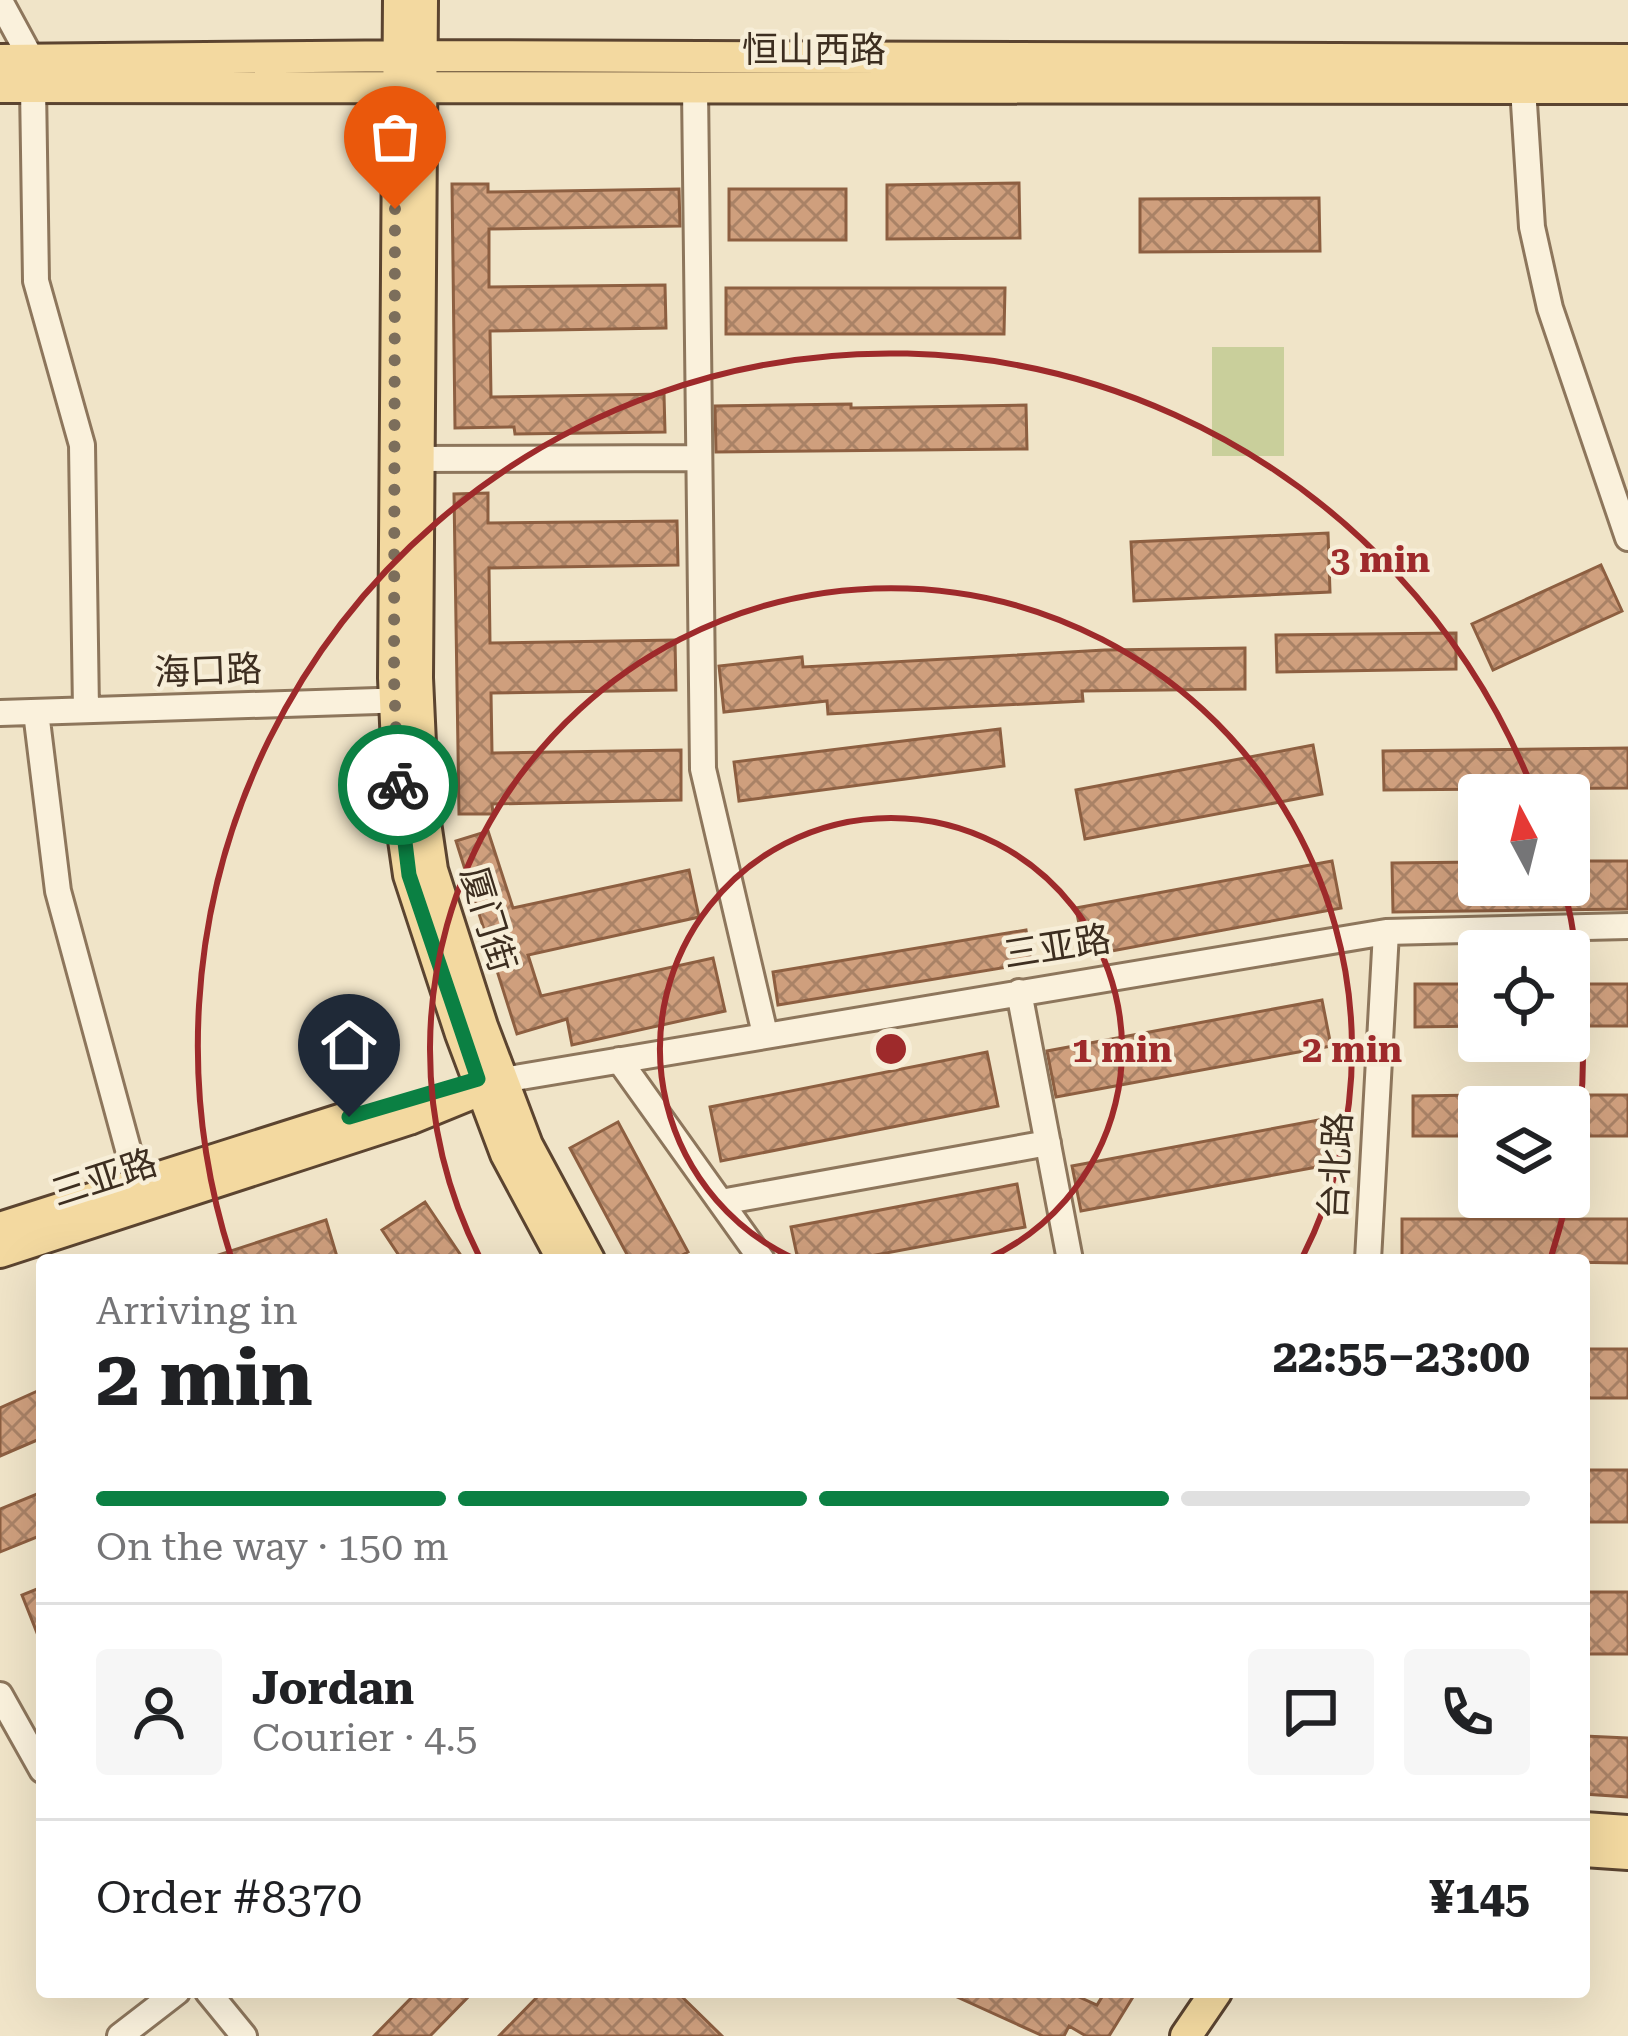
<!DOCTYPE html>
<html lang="en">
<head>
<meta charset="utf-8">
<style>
  body { margin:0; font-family:"Roboto Serif","Noto Sans SC",serif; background:#f6f6f6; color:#202124; height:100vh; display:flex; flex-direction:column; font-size:45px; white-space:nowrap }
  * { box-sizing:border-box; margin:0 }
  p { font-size:39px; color:#757577 }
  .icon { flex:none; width:66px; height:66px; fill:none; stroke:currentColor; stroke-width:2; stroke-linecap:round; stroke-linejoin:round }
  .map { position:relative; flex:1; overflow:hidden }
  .panel { position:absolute; left:36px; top:1254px; width:1554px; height:744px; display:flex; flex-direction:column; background:#fff; border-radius:12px; box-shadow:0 12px 48px #0002 }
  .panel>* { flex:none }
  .needle { width:78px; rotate:353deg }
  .buttons { position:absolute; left:1458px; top:774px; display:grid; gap:24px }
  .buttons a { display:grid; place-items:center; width:132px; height:132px; border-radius:12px; background:#fff; box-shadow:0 12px 48px #0002; font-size:60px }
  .pin { position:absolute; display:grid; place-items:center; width:102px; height:102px; color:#fff; margin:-123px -51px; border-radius:50% 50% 50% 0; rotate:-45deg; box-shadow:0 0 12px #0007 }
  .pin .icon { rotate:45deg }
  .courier { position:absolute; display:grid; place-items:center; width:120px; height:120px; margin:-60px; border:9px solid #0b8043; border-radius:50%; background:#fff; color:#222; box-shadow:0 3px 15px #0007 }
  .summary em { font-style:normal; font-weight:700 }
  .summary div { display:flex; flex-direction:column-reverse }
  .summary { display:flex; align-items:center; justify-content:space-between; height:204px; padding:0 60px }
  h1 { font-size:78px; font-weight:700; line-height:90px }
  .bar { display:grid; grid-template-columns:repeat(4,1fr); gap:18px 12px; align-content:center; height:144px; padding:0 60px }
  .bar i { height:15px; border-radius:9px; background:#e0e0e0 }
  .bar .selected { background:#0b8043 }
  .bar p { grid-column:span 4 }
  .line { display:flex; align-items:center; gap:30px; padding:0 60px; border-top:3px solid #e0e0e0 }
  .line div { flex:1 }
  .round { display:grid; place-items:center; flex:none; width:126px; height:126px; border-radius:12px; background:#f6f6f6 }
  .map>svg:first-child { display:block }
  .pitch { fill:#c9cf9b }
  .building { fill:url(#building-cross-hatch); stroke:#8d5f41; stroke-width:3 }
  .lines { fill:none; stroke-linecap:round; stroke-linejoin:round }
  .minor-casing { stroke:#8d765c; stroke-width:30 }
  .major-casing { stroke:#5b4430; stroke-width:36 }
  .minor { stroke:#faf1dc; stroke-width:24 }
  .major { stroke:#f3d9a0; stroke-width:30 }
  .done { stroke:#7c6e5b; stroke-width:12; stroke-dasharray:0 21.6 }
  .route { stroke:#0b8043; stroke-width:15 }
  .ring { fill:none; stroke:#9e2a2b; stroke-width:6 }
  .labels { text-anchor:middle; stroke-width:9; stroke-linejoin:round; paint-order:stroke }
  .street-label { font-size:36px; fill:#3d2e20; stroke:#f7eed8 }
  .centre { fill:#9e2a2b; stroke:#f7eed8; stroke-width:6 }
  .ring-label { font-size:36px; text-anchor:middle; font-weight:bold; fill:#9e2a2b; stroke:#f7eed8; stroke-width:9; stroke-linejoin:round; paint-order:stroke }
</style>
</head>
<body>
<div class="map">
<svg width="1628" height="2036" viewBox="0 0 1628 2036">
  <defs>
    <pattern id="building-cross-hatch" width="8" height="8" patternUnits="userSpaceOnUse" patternTransform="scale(3)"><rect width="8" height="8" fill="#cf9f7d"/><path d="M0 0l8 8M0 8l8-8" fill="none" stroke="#a98266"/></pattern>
  </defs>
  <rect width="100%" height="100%" fill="#f0e4c8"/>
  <path class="pitch" d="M1212,347H1284V456H1212Z"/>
  <path class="building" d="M1019,183L1020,238L887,239V185Z
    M452,184H488V192L679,189L680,226L489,229V287L665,285L666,328L490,331L491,397L664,394L665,432L515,434L514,427L455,428Z
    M729,189H846V240H729Z
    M1319,198L1320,251L1140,252V199Z
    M726,288H1005L1004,334H726Z
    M851,404V408L1026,405L1027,449L716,452L715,406Z
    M488,493V523L677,521L678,565L489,568L490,643L675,640L676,690L491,693L492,753L681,750V800L492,804L493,814H459L454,494Z
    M1328,533L1330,592L1134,601L1131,542Z
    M1601,565L1622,611L1493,670L1472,624Z
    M1456,633V669L1277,672L1276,635Z
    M1245,648V689L1082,691L1083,701L828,714L827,701L724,712L719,666L802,657L803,667L1105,650Z
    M1000,729L1004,766L739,801L734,762Z
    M1313,745L1322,794L1085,839L1076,790Z
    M1628,748V788L1384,790L1383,751Z
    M488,831L513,908L689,870L699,917L528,955L541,996L713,958L725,1011L572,1045L567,1019L517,1034L456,841Z
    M1332,861L1341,908L1085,956L1076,908Z
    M1569,861H1628V909L1393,912L1392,863L1479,862V885H1569Z
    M1026,930L1031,963L778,1005L773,972Z
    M1415,984H1479V1026L1415,1027Z
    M1569,984H1628V1026H1569Z
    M1322,1000L1331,1046L1056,1097L1047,1051Z
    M987,1052L998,1106L721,1161L710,1107Z
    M1479,1095V1136H1413V1096Z
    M1569,1095H1628V1136H1569Z
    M1324,1119L1333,1164L1081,1211L1072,1166Z
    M618,1122L688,1252L673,1260H630L570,1148Z
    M1017,1184L1025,1227L849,1260H798L791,1227Z
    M425,1202L464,1260H402L382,1230Z
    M1402,1219H1628V1263L1402,1260Z
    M326,1220L338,1260H212V1257Z
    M1584,1349H1628V1398H1584Z
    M42,1389V1438L0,1456V1408Z
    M1584,1470H1628V1522H1584Z
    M42,1492V1535L0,1552V1509Z
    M42,1587V1643H41L22,1595Z
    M1584,1592H1628V1654H1584Z
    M1584,1736L1628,1738V1797L1584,1794Z
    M417,1992H473L430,2036H374Z
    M542,1992H677L722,2036H499Z
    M946,1992H1068L1097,2005L1105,1992H1136L1109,2036H1086L1069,2026L1064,2036H1043Z"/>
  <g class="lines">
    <g class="minor-casing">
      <path id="minor" d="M0,1L32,60
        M33,87L36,281L82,445L86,710
        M695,88L703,769L765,1034
        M1523,88L1532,227L1550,308L1628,538
        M401,459L698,458
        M36,712L58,891L141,1197
        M0,713L409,700
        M1019,992L1070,1260
        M619,1060L762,1260
        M503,1080L1386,932L1628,926
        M721,1202L1048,1143
        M1368,1260L1386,932
        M0,1695L42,1770
        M208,1992L244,2036
        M120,2036L177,1992"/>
    </g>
    <g class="major-casing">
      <path id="major" d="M399,0L394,678L400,812L409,875L461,1034L506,1154L563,1260
        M422,0L417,678L423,809L432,870L482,1026L527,1145L589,1260
        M0,60L421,56L1628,60
        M0,87L1628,88
        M0,1228L346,1118
        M0,1252L409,1119L497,1083
        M1584,1828L1628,1831
        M1584,1851L1628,1854
        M1186,2036L1216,1992"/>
    </g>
    <use href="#minor" class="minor"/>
    <use href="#major" class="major"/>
  </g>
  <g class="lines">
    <path class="done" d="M395,209L394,678L398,785"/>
    <path class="route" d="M349,1117L478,1079L409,875L398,785"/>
  </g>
  <g class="ring">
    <path d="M795 1259A231 231 0 1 1 987 1259"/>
    <path d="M480 1258A461 461 0 1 1 1302 1258"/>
    <path d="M1567 1199A692 692 0 0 1 1551 1257M231 1257A692 692 0 0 1 1533 790M1564 887A692 692 0 0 1 1569 1187"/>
  </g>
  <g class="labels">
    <g class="street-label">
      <text x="814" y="62">恒山西路</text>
      <text transform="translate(208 670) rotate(-2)" y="13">海口路</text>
      <text transform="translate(489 919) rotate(73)" y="13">厦门街</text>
      <text transform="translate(1057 946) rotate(-9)" y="13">三亚路</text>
      <text transform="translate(1335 1166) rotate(-87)" y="13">台北路</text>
      <text transform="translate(104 1177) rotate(-18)" y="13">三亚路</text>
    </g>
  </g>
  <circle cx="891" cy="1049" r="18" class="centre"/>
  <g class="ring-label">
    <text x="1380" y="572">3 min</text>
    <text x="1122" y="1062">1 min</text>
    <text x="1352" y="1062">2 min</text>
  </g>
</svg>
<div class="buttons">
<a><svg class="needle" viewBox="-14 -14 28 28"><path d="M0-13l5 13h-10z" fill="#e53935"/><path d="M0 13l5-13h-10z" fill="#757577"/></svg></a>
<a><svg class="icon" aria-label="locate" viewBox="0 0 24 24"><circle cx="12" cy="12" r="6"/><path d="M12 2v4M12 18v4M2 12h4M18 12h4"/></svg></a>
<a><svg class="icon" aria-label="layers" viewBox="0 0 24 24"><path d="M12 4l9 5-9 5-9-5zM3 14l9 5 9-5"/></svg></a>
</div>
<div class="pin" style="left:395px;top:209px;background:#ea580c"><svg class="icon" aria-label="bag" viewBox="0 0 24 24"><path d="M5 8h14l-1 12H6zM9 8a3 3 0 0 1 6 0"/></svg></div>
<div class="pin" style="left:349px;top:1117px;background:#1f2937"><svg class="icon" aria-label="home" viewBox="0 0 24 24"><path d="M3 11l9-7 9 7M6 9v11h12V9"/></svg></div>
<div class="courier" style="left:398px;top:785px"><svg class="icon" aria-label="bike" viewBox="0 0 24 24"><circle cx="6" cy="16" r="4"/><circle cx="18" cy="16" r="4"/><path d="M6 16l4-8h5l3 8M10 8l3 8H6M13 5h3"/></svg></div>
<section class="panel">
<div class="summary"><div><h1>2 min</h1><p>Arriving in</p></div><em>22:55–23:00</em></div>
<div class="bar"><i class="selected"></i><i class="selected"></i><i class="selected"></i><i></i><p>On the way · 150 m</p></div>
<div class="line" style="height:216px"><a class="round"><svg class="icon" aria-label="person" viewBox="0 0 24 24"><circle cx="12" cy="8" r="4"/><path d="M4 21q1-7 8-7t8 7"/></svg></a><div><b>Jordan</b><p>Courier · 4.5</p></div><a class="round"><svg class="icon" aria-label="chat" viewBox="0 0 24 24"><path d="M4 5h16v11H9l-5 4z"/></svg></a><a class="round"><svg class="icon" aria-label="phone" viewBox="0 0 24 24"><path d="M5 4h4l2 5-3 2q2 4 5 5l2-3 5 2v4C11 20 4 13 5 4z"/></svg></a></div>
<div class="line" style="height:156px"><div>Order #8370</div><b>¥145</b></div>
</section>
</div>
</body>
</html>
